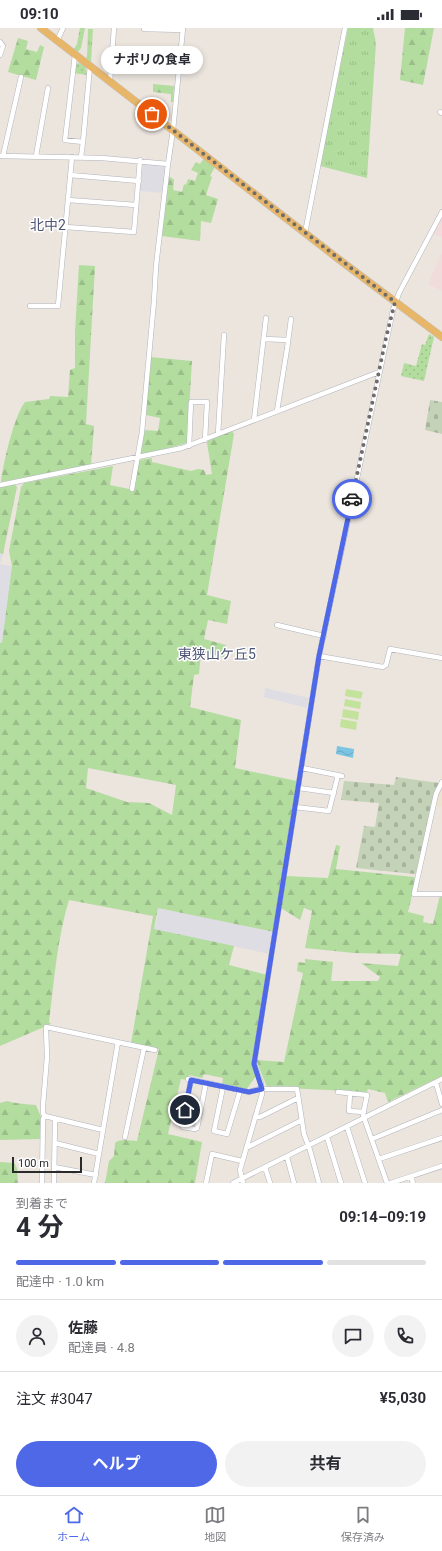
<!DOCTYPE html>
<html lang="ja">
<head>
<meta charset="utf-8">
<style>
  body { margin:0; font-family:Roboto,"Noto Sans JP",sans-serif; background:#f2f2f3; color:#2b2b33; height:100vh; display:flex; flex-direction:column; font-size:15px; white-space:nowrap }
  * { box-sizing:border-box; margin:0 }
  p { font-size:13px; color:#7c7c81 }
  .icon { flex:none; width:22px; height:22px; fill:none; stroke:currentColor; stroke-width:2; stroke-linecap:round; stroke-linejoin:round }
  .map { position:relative; height:1155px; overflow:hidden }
  .panel { display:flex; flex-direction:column; background:#fff; flex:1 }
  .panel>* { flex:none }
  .scale { position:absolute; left:12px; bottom:10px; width:70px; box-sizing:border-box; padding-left:4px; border:2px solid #2a2a2a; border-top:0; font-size:11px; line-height:14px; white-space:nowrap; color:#2a2a2a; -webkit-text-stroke:3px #fff; paint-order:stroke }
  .pin { position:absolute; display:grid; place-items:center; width:34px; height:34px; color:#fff; margin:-17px; border:2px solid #fff; border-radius:50%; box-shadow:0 1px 4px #0007 }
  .courier { position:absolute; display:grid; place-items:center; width:40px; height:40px; margin:-20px; border:3px solid #4e68e8; border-radius:50%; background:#fff; color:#222; box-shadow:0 1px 5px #0007 }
  .bubble { position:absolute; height:28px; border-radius:14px; background:#fff; box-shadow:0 2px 6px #0003; font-size:13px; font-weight:700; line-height:28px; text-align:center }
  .head em { font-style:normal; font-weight:700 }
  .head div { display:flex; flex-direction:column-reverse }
  .head { display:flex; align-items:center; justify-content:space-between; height:68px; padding:0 16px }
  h1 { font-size:26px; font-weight:700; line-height:30px }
  .bar { display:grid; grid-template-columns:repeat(4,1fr); gap:6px 4px; align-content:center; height:48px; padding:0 16px }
  .bar i { height:5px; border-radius:3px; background:#e1e1e2 }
  .bar .selected { background:#4e68e8 }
  .bar p { grid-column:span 4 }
  .line { display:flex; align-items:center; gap:10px; padding:0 16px; border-top:1px solid #e1e1e2 }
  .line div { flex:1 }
  .round { display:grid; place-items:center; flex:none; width:42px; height:42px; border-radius:21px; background:#f2f2f3 }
  .button { display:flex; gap:8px; margin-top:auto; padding:8px 16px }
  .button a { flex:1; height:46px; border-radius:24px; background:#4e68e8; color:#fff; font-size:16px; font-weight:700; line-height:46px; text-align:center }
  .button a+a { background:#f2f2f3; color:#2b2b33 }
  .status { display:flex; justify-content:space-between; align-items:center; height:28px; padding:0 20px; background:#fff; direction:ltr }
  .status svg { height:11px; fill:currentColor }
  .dock { display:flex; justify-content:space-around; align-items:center; height:56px; border-top:1px solid #e1e1e2; background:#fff; font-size:11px; color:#7c7c81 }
  .dock a { display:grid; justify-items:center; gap:2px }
  .dock .selected { color:#4e68e8 }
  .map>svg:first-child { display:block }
  .industrial { fill:#dfdde4 }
  .education { fill:#ebe2cf }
  .medical { fill:#f1dcdc }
  .grass { fill:url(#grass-tufts) }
  .forest { fill:url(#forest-firs); fill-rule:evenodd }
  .cemetery { fill:url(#cemetery-stones) }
  .park { fill:url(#park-dots) }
  .pitch { fill:#c3e29c }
  .water { fill:url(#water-waves) }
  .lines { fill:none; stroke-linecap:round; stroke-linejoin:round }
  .minor-casing { stroke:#b1b3bc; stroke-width:5.5 }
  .trunk-casing { stroke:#c3c3c3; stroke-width:8 }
  .minor { stroke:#fff; stroke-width:4.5 }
  .trunk { stroke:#e8b668; stroke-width:7 }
  .done { stroke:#6e6b69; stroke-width:4; stroke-dasharray:0 7.2 }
  .route { stroke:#4e68e8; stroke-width:5 }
  .labels { text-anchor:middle; stroke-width:3; stroke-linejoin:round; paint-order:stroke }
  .neighbourhood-label { font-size:14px; fill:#4f5576; stroke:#fff }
</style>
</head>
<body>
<div class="status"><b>09:10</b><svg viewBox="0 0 49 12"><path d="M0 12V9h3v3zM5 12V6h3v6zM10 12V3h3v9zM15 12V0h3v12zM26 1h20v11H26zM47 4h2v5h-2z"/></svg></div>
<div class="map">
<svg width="442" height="1155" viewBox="0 0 442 1155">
  <defs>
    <pattern id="grass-tufts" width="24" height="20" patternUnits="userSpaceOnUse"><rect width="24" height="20" fill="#b3dc9f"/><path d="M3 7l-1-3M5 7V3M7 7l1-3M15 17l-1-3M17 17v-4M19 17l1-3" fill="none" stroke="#9abd89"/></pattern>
    <pattern id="forest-firs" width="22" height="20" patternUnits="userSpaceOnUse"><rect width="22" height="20" fill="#b3dc9f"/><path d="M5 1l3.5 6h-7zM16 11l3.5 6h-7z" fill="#9abd89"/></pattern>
    <pattern id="cemetery-stones" width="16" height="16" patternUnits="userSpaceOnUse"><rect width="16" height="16" fill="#c4d3b7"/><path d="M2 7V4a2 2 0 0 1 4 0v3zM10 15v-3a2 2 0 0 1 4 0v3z" fill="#a9b59e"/></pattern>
    <pattern id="park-dots" width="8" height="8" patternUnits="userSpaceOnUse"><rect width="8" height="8" fill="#b3dc9f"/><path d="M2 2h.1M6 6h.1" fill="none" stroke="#9abd89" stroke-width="1.8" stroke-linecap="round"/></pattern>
    <pattern id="water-waves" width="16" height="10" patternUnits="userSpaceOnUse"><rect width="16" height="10" fill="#7bc5e2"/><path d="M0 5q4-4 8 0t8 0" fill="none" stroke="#6aa9c2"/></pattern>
  </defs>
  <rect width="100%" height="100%" fill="#ebe5de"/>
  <path class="industrial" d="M143,135L165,137L163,165L140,163Z
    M0,525L3,526L0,536L12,538L2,615H0Z
    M265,660L309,670L307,680L264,669Z
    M158,880L274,904L270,926L154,902L157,891Z"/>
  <path class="education" d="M442,758V779L436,778L438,767Z"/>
  <path class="medical" d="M442,189V209L433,206Z
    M442,225V263L428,256Z"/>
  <path class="grass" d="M80,0H85L81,20L78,24L74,21L77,16Z
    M348,0H373L376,15L367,150L320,138Z
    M88,1H93L91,34L86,30L87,28Z"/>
  <path class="forest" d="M405,0H434L423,57L400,52Z
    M18,10L28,13L26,21L37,24L40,17L44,19L36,52L8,44Z
    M153,56L174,58L173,74H171V66L153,64Z
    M204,130L215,139L210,148L212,149L206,167L218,171L211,195L201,193L200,213L162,208L169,148L174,152L173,162L182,164L184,156L186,157L188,151L195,153L198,145L191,142L196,134L200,136Z
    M79,237L95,238L86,396L94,398L91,437L1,454C3,436 14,388 25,374L49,371L50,368L68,369L70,342L75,340V303Z
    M150,329L192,333L187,415L143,427L140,424L144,402L158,403L160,390L146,387Z
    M232,403L234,406L207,567L231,573L227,596L208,592L204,611L226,617L224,629L201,624L199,646L194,647L190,679L241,692L235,740L297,753L274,904L158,880L154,901L234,918L229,937L267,947L253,1040L256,1048L246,1062L222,1057L223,1050L204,1046L202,1050L189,1047L187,1052L181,1051L168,1106L202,1114L195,1155H105L109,1133L114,1128L115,1115C121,1110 130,1113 137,1113L159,1021L131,1015L153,888L69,872C57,911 54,954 49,994L51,996L0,1018V615H2L12,538L9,523L21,459L24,455L113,438L110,457L134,462L139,432L152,430V434L191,443L198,441L204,442L206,447L212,446L207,415L208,413ZM88,740L176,757L172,787L149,775L127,774L86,760Z
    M14,456L17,459L3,526L0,525V459Z
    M336,817L340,818L336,841L414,849L416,851L408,884L424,888L423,894L433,896L440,867H442V1048L388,1074L385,1065L368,1061L367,1064L267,1059L256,1032L284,1034L303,945L297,943L298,934L305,935V931L333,934L331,953H378L380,949L361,935L398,938L401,926L354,925L305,920L312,883L304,880L300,892L281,880L286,848L328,850Z
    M7,1073C17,1076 26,1076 36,1077L41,1089V1111L0,1112V1075Z
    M0,1134L14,1135L17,1140L18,1155H0Z"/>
  <path class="cemetery" d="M430,372L442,374V406L425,402Z
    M396,749L439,755L435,762L416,845L414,846L356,840L364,798L375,799L379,775L341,772L344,753L394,757Z"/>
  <path class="park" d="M79,35C85,38 87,40 86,47L75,45L76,36Z
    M429,306L434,309L424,353L401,348L404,335L416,338L422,316L425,317Z"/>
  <path class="pitch" d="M346,661L363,664L361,671L345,668Z
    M345,671L361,674L360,681L344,678Z
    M343,681L359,684L358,692L342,689Z
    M341,691L357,694L356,702L340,699Z"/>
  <path class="water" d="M337,718L354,721L353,730L336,726Z"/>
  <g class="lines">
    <g class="minor-casing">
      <path id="minor" d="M144,0V1L183,2
        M57,13L63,0
        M0,14L3,18L0,27
        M75,27L65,112L83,114L90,38
        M110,53L114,0
        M440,84L442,85
        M0,128L102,130L168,136
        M3,128L21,49
        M36,128L48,60
        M81,129L83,114
        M70,147L139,153
        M68,172L136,177
        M66,199L134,204L140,132
        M305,205L345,0
        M30,278H58L72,129
        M264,311L288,312
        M277,383L287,321L291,291
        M254,392L266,290
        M218,406L224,307
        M189,418L191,374H207L205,412
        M0,457L182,420L379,344
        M132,461L142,404L154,273L156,238L168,136L173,102L183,0
        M277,597L324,608
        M319,628L383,639L386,637L390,621L442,630
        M302,740L342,748
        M442,754L436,766L414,866H442
        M299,760L334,765
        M295,779L329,783L338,747
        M188,1051L249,1064L259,1061H297L304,1106L310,1122L319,1155
        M191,1052L182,1097L183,1099L195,1101L197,1100L206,1055
        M436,1055L442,1076
        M223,1059L214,1103L227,1106L240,1063
        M338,1064L367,1067L363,1087L387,1155
        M350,1065L349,1083L364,1084
        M45,1088L103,1102
        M255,1089H260L298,1070
        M347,1099L365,1155
        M125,1109L144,1020
        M327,1109L341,1155
        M372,1111L442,1082
        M55,1115L99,1126
        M246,1120L302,1092
        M287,1129L294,1155
        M379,1131L442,1110
        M54,1139L96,1147
        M265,1139L270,1155
        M411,1149L413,1155
        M42,1155L43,1091L45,1088L43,1085V1077L47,1029L46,999L155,1022
        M54,1155L55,1091
        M94,1155L118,1014
        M206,1155L212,1126L242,1133
        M233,1155L442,1051
        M243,1155L240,1142L262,1066L261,1055L254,1036L319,628L393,282L399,265L442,184
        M391,1155L442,1138"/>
    </g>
    <g class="trunk-casing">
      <path id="trunk" d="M41,0L341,233L442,309"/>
    </g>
    <use href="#minor" class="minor"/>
    <use href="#trunk" class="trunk"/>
  </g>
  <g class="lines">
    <path class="done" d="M152,86L395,274L386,310L352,471"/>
    <path class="route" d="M185,1082L191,1052L249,1064L262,1061L254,1036L319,628L352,471"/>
  </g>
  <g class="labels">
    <g class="neighbourhood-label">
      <text x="48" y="202">北中2</text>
      <text x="217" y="631">東狭山ケ丘5</text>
    </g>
  </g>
</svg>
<div class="scale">100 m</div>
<div class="pin" style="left:152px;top:86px;background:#ea580c"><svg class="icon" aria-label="bag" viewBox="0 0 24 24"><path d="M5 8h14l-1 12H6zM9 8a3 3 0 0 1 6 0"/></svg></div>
<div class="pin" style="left:185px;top:1082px;background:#1f2937"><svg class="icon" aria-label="home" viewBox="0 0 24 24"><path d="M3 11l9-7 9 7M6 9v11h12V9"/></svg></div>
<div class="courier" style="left:352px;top:471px"><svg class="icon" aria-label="car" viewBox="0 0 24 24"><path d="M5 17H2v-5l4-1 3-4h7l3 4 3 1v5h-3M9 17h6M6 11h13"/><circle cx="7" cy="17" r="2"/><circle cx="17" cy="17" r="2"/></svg></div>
<div class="bubble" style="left:101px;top:18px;width:102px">ナポリの食卓</div>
</div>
<section class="panel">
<div class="head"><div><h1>4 分</h1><p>到着まで</p></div><em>09:14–09:19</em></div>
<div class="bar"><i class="selected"></i><i class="selected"></i><i class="selected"></i><i></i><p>配達中 · 1.0 km</p></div>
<div class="line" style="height:72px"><a class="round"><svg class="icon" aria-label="person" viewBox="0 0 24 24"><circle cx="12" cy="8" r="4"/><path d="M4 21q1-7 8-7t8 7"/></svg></a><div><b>佐藤</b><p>配達員 · 4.8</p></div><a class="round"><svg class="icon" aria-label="chat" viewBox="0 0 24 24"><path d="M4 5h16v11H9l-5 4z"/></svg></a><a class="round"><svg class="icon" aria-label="phone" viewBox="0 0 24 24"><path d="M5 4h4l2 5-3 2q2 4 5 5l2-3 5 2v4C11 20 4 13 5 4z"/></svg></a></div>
<div class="line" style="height:52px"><div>注文 #3047</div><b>¥5,030</b></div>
<div class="button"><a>ヘルプ</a><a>共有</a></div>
</section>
<nav class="dock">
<a class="selected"><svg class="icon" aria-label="home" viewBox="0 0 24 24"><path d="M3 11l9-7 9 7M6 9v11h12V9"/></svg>ホーム</a>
<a><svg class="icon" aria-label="map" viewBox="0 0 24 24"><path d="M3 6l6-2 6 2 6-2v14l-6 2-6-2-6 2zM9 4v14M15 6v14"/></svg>地図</a>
<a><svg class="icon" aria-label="saved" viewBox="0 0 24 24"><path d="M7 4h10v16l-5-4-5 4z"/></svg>保存済み</a>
</nav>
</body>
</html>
